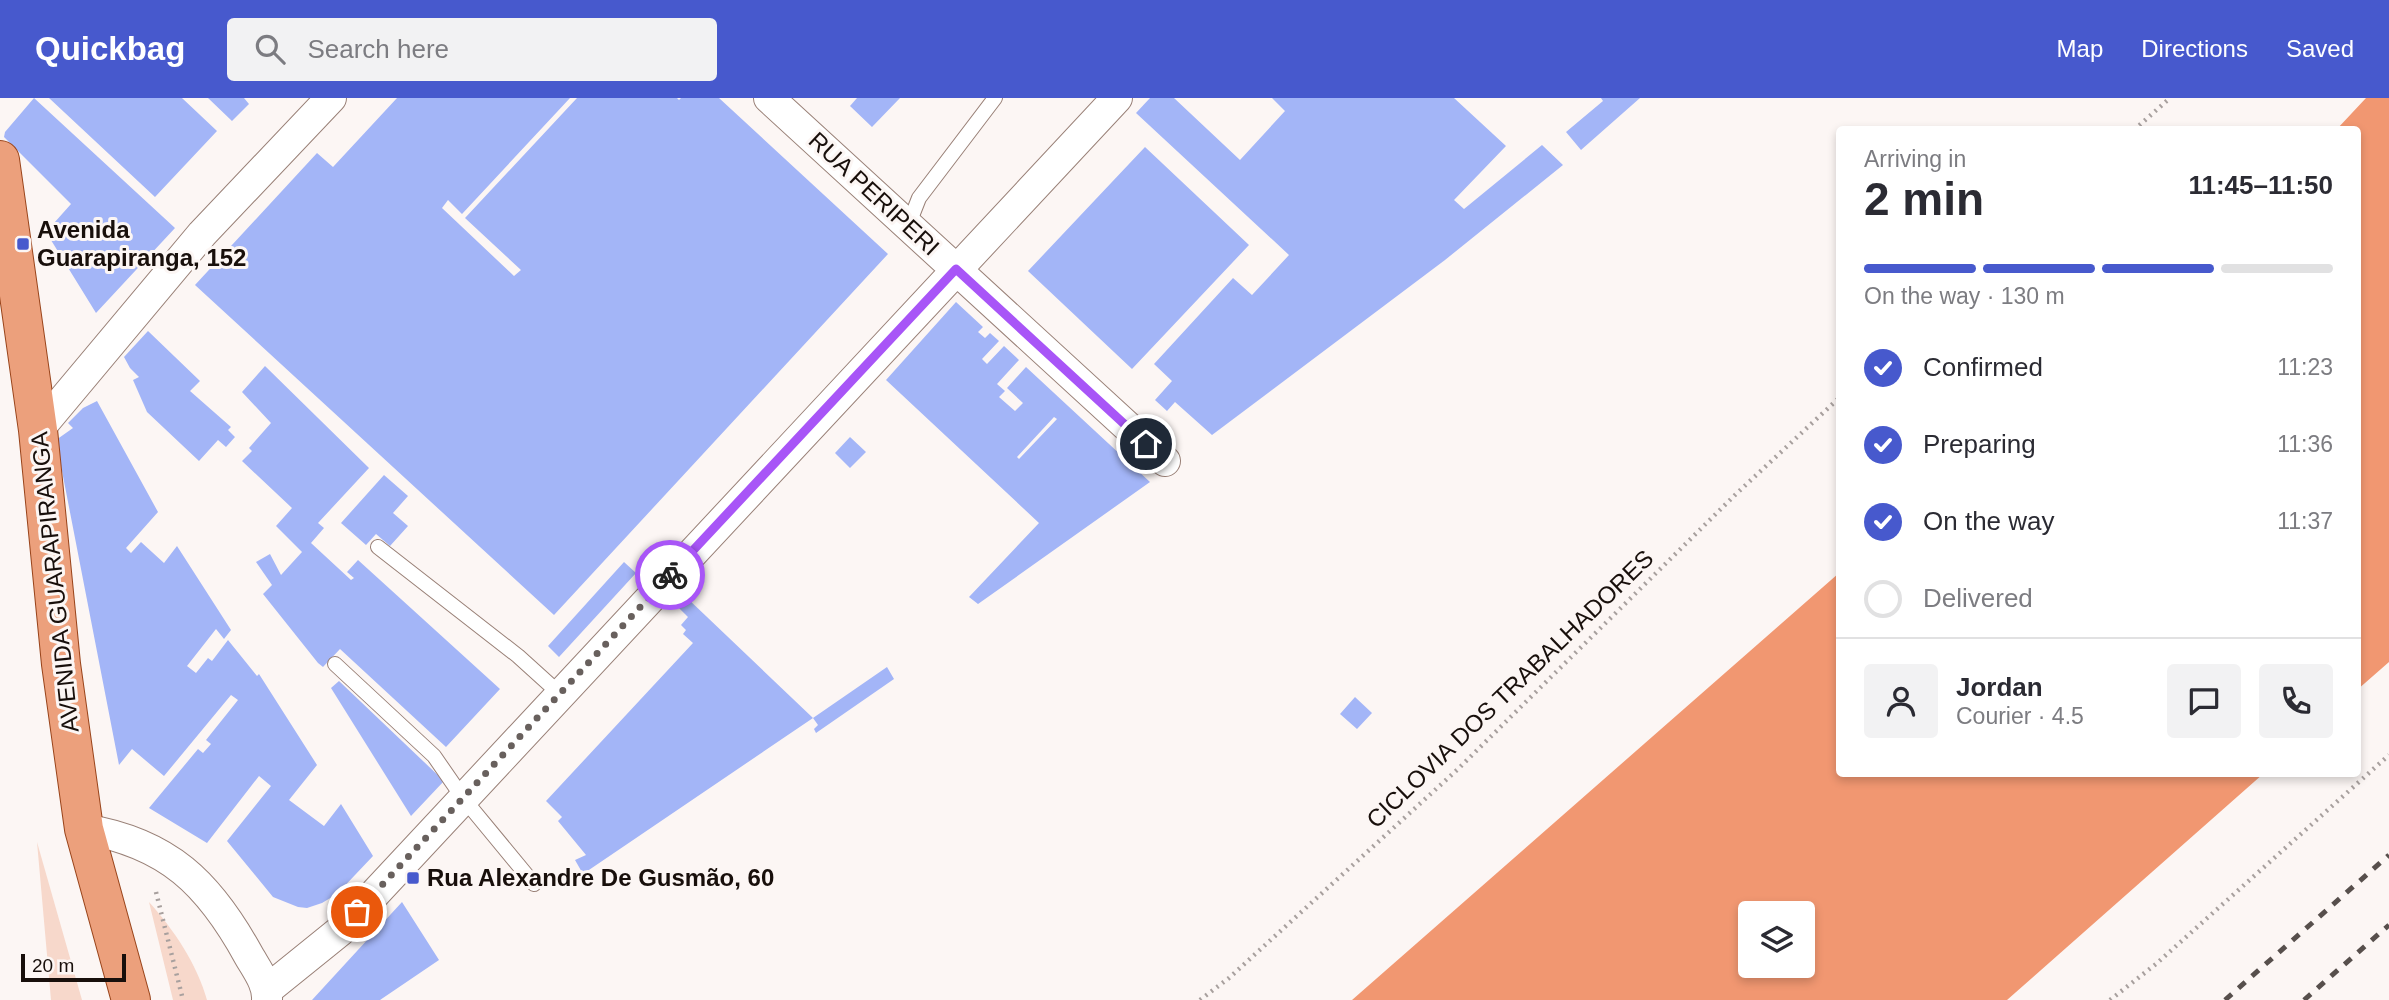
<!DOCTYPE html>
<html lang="en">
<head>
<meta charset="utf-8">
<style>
  body { margin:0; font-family:Arial,sans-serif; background:#f2f2f3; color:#2b2b33; height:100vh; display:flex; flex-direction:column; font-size:26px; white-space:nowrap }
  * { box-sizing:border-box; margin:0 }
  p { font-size:23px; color:#7c7c81 }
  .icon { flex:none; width:38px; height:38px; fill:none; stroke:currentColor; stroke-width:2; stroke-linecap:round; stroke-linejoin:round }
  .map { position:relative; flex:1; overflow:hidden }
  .drawer { position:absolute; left:1836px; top:28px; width:525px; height:651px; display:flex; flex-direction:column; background:#fff; border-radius:7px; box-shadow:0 4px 10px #0003 }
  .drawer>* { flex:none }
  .controls { position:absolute; left:1738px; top:803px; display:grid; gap:14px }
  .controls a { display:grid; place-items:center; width:77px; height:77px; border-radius:7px; background:#fff; box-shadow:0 4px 10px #0003; font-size:35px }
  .scale { position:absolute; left:21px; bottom:18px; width:105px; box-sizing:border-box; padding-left:7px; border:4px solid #180f0b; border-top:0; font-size:19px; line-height:24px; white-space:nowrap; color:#180f0b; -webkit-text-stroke:5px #fcf6f4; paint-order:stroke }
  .pin { position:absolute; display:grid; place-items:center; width:60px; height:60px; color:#fff; margin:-30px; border:4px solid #fff; border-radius:50%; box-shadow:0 2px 7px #0007 }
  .courier { position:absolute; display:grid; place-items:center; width:70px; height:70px; margin:-35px; border:5px solid #a855f7; border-radius:50%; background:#fff; color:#222; box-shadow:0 2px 9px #0007 }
  .head em { font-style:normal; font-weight:800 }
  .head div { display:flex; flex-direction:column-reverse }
  .head { display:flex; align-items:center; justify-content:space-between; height:119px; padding:0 28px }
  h1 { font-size:46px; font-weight:800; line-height:52px }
  .bar { display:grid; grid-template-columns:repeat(4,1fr); gap:10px 7px; align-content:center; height:84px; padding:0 28px }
  .bar i { height:9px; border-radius:5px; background:#e1e1e2 }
  .bar .on { background:#4759cd }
  .bar p { grid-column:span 4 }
  .line { display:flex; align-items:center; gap:18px; padding:0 28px; border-top:2px solid #e1e1e2 }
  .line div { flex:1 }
  .round { display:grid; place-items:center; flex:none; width:74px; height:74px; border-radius:7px; background:#f2f2f3 }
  ol { padding:0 28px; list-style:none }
  li { display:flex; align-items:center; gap:21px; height:77px }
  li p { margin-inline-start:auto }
  li .icon { padding:7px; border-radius:50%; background:#4759cd; color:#fff; stroke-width:4 }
  li:last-child { color:#7c7c81 }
  li i { width:38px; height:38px; border:4px solid #e1e1e2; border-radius:50% }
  header { display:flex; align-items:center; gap:42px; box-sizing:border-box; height:98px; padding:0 35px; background:#4759cd; color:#fff }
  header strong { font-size:33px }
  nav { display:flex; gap:38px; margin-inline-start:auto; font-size:24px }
  .search { width:490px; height:63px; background:#f2f2f3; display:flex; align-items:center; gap:18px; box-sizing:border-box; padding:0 24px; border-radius:7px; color:#7c7c81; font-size:26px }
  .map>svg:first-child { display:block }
  .green { fill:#f7d8cb }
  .water { fill:#f19771; fill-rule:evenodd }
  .building { fill:#a3b5f7; fill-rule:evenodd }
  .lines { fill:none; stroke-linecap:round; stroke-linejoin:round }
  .service-casing { stroke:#998077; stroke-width:16 }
  .minor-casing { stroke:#998077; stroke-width:32 }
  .primary-casing { stroke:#99441b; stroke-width:40 }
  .path { stroke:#a8a09e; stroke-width:4.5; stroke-dasharray:2 5; stroke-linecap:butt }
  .service { stroke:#fff; stroke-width:14 }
  .minor { stroke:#fff; stroke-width:30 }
  .primary { stroke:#eca07c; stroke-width:38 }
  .rail { stroke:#574f4c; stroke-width:5; stroke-dasharray:9 9; stroke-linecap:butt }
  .done { stroke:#68605d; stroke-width:7; stroke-dasharray:0 12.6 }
  .route { stroke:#a855f7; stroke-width:9 }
  .poi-dot { fill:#4759cd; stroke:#fcf6f4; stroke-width:2.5 }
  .labels { text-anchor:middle; stroke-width:6; stroke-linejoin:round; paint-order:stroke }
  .street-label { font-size:24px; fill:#180f0b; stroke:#fcf6f4 }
  .poi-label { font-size:24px; font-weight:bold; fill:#180f0b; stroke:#fcf6f4; text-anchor:start }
</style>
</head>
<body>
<header>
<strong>Quickbag</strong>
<div class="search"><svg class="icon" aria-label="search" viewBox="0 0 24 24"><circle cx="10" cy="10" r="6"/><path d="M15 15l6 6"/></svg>Search here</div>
<nav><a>Map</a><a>Directions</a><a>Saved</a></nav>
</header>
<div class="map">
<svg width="2389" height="902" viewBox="0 0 2389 902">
  <rect width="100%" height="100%" fill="#fcf6f4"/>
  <path class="green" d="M37,744L82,902H51Z
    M149,804C174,832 197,866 207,902H173Z"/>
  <path class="water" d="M2366,0H2389V564L2357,592V32L2337,31Z
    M1839,475V676H2263L2007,902H1352ZM1750,816H1802V868H1750Z"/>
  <path class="building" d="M34,0L175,130L96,215L46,134L71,106L4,39L5,34Z
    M49,0H182L217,33L155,99Z
    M208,0H244L249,6L232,23Z
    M397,0H570L462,116L448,102L442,110L514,178L521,172L465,120L577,0H677L679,2L681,0H719L888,156L554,517L195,187L317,55L333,69Z
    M857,0H900L872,29L850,8Z
    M1150,0H1174L1240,62L1285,13L1272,0H1454L1506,48L1454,102L1464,111L1542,47L1563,67L1445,162L1212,337L1175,304L1167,313L1155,302L1172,283L1154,266L1233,180L1252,197L1289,157L1136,15Z
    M1601,0H1640L1581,52L1566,34L1603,3Z
    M1145,49L1249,147L1132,271L1028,173Z
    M956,204L983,229L978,234L985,240L990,235L999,243L982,261L987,266L1004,248L1019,262L997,286L1005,293L999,299L1015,313L1023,305L1007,290L1026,269L1150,384L978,506L969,499L1039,425L886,282ZM1054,319L1057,321L1019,361L1017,359Z
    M148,233L200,283L190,293L231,329L228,332L235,339L226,349L218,342L199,363L147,314L133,282L139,279L130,270L124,259Z
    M265,268L369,370L318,425L324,430L311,445L351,482L354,480L347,474L358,462L500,591L446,649L340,551L323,569L318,565L263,496L272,487L256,464L270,456L281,477L302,454L276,428L292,410L242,363L252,353L249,350L271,325L242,294Z
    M97,303L158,414L126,450L131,455L141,444L164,465L177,448L231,532L224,541L216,531L187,568L196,575L208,560L212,563L228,542L257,578L259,576L317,667L289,702L324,728L341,706L373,758L337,796L322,805L307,810L298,809L273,799L227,743L271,688L259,678L207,745L149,710L198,651L203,655L211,646L206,642L238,602L231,597L164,678L132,651L119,667L56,342L73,330L68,325L83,310Z
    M850,339L866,354L850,370L835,355Z
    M384,377L408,398L393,415L408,428L390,448L376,436L366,447L341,425Z
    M624,464L636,475L559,559L548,548Z
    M686,499L813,620L887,569L894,581L816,635L814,631L818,627L813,620L583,776L575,762L586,757L558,723L562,719L546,703L693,545L683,536L686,532L681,527L688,519L677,508Z
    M339,583L444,683L411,718L331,590Z
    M1355,599L1372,615L1357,631L1340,616Z
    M402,804L439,862L380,902H312Z"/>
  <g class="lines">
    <g class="service-casing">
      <path id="service" d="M908,128L919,100L995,0
        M378,449L518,558L560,596
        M335,566L434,658L463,700L534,786"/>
    </g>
    <g class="minor-casing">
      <path id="minor" d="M769,0L1165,363
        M38,332L202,136L331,0
        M84,731C168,745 209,785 249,858C257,872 268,886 267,902
        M267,892L340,833L1117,0"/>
    </g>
    <g class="primary-casing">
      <path id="primary" d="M0,62L38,332L61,566L84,731L131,902"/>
    </g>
    <path class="path" d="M2134,32L2170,0
      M156,794L183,902
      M1200,902L1229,880L1458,671L1736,396L1839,300
      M2110,902L2156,866L2389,657"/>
    <use href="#service" class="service"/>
    <use href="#minor" class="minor"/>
    <use href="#primary" class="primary"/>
    <path class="rail" d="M2225,902L2389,757
      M2304,902L2389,827"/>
  </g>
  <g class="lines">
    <path class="done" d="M357,814L670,477"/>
    <path class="route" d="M670,477L956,171L1146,346"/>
  </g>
  <g class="poi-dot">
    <rect x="16" y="139" width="14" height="14" rx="3.5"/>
    <rect x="406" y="773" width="14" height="14" rx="3.5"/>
  </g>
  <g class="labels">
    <g class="street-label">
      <text transform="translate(874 96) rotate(43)" y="8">RUA PERIPERI</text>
      <text transform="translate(55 484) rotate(-96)" y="8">AVENIDA GUARAPIRANGA</text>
      <text transform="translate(1510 591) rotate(-44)" y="8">CICLOVIA DOS TRABALHADORES</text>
    </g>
    <g class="poi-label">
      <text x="37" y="140">Avenida<tspan x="37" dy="28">Guarapiranga, 152</tspan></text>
      <text x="427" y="788">Rua Alexandre De Gusmão, 60</text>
    </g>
  </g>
</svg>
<div class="controls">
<a><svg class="icon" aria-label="layers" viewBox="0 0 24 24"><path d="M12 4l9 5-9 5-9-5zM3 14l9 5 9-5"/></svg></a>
</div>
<div class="scale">20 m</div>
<div class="pin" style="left:357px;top:814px;background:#ea580c"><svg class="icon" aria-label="bag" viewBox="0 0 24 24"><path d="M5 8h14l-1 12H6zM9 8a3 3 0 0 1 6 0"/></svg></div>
<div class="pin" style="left:1146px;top:346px;background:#1f2937"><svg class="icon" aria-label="home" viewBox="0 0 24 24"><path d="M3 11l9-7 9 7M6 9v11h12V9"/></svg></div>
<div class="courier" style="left:670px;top:477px"><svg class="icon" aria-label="bike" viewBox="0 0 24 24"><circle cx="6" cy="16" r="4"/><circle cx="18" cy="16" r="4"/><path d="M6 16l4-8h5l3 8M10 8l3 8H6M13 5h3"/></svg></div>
<section class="drawer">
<div class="head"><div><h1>2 min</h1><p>Arriving in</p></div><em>11:45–11:50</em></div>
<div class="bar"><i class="on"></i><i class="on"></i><i class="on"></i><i></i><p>On the way · 130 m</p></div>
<ol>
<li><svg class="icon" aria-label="check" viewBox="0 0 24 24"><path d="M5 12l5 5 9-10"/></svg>Confirmed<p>11:23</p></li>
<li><svg class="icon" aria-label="check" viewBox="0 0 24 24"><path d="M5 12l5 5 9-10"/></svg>Preparing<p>11:36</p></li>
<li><svg class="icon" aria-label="check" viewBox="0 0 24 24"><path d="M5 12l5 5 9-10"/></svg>On the way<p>11:37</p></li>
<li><i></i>Delivered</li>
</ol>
<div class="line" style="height:126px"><a class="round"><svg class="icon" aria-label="person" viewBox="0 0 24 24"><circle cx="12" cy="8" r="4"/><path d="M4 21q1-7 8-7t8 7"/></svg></a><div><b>Jordan</b><p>Courier · 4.5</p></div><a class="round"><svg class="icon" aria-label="chat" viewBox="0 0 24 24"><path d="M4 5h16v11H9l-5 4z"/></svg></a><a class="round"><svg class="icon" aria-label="phone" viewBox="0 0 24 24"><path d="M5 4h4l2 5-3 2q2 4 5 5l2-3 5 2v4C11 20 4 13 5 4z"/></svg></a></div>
</section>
</div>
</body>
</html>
